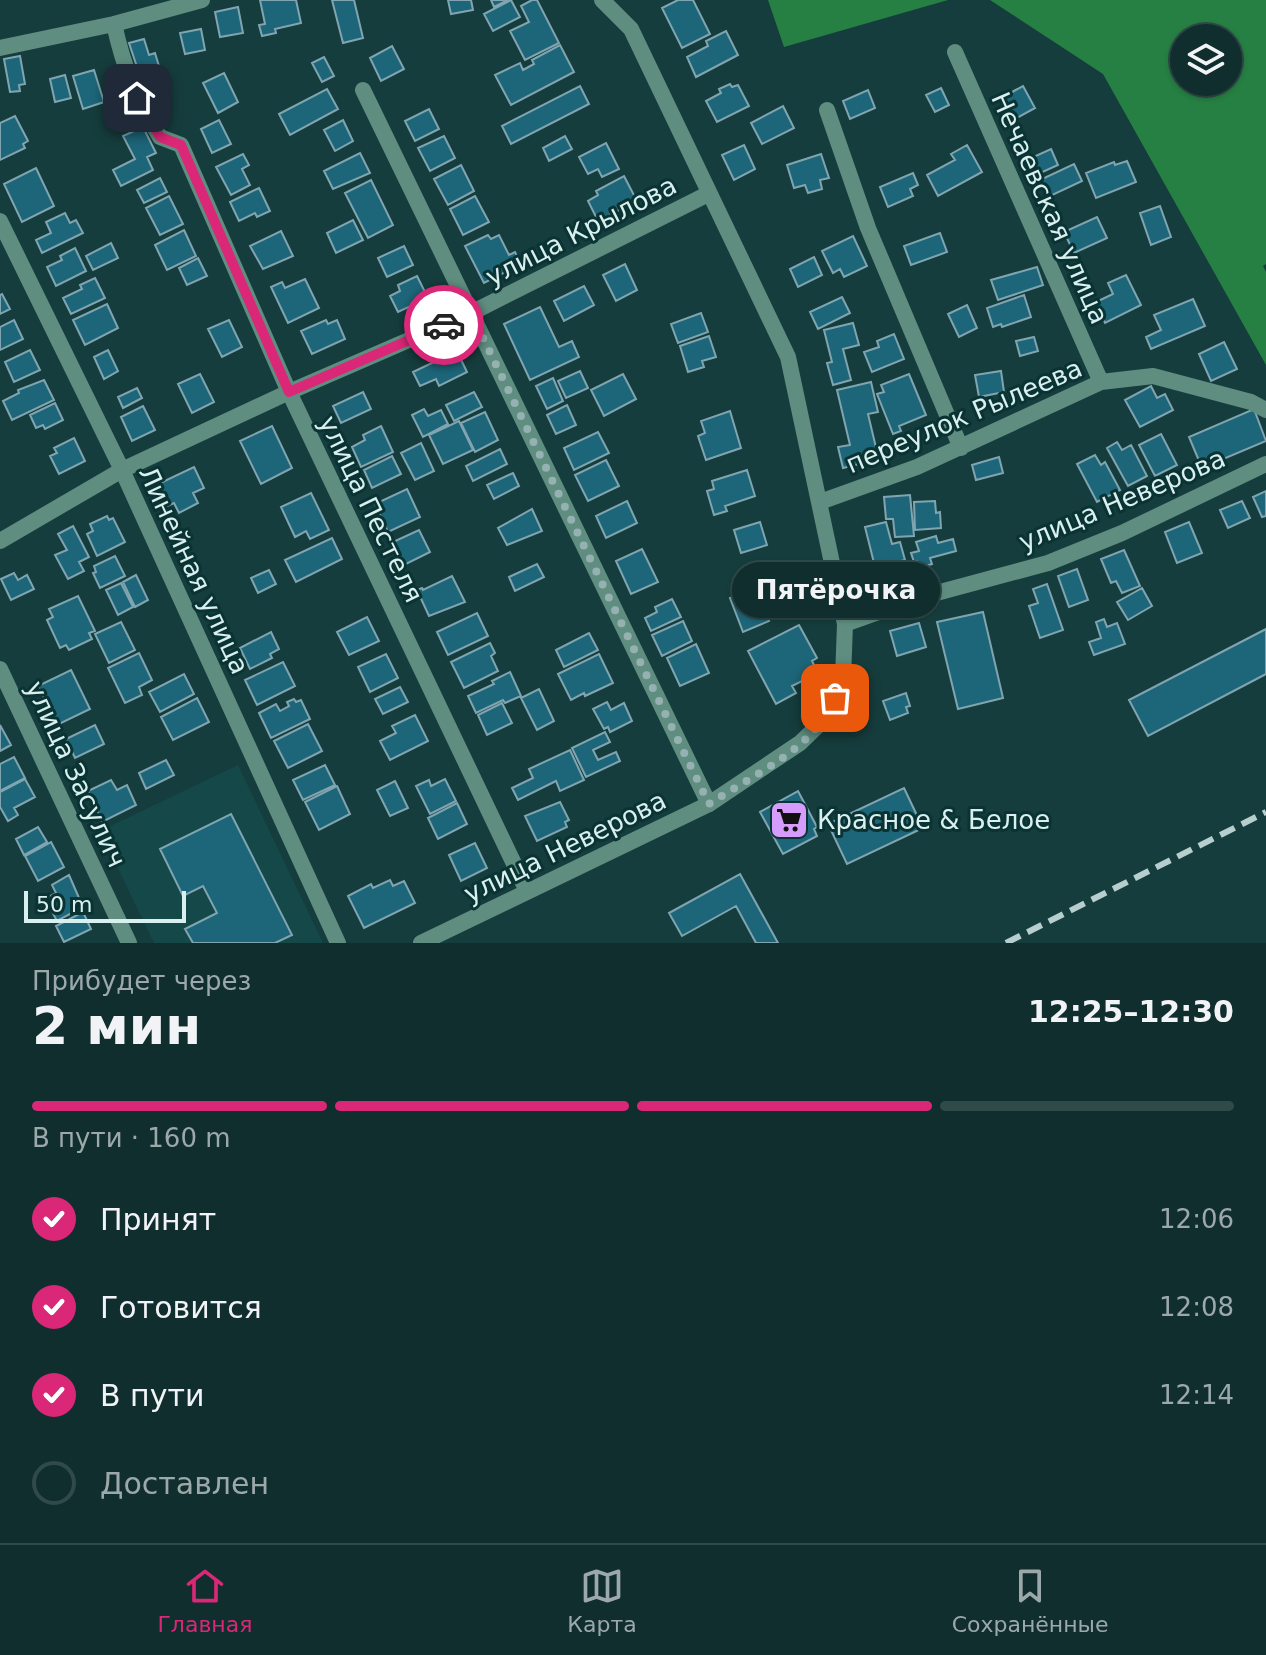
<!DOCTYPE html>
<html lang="ru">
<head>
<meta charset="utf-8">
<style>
  body { margin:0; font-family:"DejaVu Sans",sans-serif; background:#1e3a3a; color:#f1f3f6; height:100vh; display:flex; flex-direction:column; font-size:30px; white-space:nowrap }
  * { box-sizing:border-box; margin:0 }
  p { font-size:26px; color:#9ca8aa }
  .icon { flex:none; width:44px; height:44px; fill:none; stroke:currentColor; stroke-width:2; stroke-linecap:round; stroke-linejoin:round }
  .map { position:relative; height:943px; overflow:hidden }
  .drawer { display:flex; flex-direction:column; background:#102e2e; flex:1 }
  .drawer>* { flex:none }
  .fabs { position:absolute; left:1170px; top:24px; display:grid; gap:16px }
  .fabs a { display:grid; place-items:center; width:72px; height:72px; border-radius:50%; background:#102e2e; box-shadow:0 2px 6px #0004,0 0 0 2px #304a4a; font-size:40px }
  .scale { position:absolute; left:24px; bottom:20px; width:162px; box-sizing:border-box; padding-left:8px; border:4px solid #daefef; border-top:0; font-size:22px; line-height:28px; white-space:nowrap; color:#daefef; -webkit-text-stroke:6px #0a3333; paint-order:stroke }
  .pin { position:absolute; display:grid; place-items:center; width:68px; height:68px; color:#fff; margin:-34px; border-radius:16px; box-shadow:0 4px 12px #0006 }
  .courier { position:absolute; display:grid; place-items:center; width:80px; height:80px; margin:-40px; border:6px solid #db2777; border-radius:50%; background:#fff; color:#222; box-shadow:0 2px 10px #0007 }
  .bubble { position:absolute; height:56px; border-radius:28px; background:#102e2e; box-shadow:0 2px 6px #0004,0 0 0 2px #304a4a; font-size:26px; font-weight:700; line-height:56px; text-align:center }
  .headline em { font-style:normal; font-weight:700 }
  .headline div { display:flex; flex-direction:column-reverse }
  .headline { display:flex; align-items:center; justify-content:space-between; height:136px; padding:0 32px }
  h1 { font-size:52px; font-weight:700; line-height:60px }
  .bar { display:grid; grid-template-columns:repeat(4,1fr); gap:12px 8px; align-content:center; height:96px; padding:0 32px }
  .bar i { height:10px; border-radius:6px; background:#304a4a }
  .bar .current { background:#db2777 }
  .bar p { grid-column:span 4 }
  ol { padding:0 32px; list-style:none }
  li { display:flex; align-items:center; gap:24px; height:88px }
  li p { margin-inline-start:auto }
  li .icon { padding:8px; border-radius:50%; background:#db2777; color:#fff; stroke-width:4 }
  li:last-child { color:#9ca8aa }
  li i { width:44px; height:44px; border:4px solid #304a4a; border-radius:50% }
  .dock { display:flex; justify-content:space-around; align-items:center; height:112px; border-top:2px solid #304a4a; background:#102e2e; font-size:22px; color:#9ca8aa }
  .dock a { display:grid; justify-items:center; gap:4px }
  .dock .current { color:#db2777 }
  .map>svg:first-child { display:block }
  .built { fill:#154849 }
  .forest { fill:#267f43; fill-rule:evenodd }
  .building { fill:#1d6679; stroke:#80a5b0; stroke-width:2 }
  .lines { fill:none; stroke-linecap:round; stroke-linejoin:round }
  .minor { stroke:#5f8e80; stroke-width:16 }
  .tertiary { stroke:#5f8e80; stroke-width:16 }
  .rail { stroke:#b6cece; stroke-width:6; stroke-dasharray:16 8; stroke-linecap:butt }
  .done { stroke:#95b1b1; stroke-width:8; stroke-dasharray:0 14.4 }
  .route { stroke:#db2777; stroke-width:10 }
  .labels { text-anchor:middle; stroke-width:6; stroke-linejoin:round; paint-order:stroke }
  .street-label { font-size:26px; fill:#daefef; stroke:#0a3333 }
  .poi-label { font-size:26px; fill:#daefef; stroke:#0a3333; text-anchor:start }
</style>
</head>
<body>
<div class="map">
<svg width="1266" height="943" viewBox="0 0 1266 943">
  <rect width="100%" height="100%" fill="#163d3d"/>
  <path class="built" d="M238,765L323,943H154L100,831Z"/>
  <path class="forest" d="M768,0H948L784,47Z
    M990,0H1266V264L1263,266L1266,272V365L1103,74ZM1228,38V82H1184V38Z"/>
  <path class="building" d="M260,0H296L301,23L275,29L276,33L262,36L259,25L265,24Z
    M332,0H354L363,38L343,43Z
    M448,0H471L473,10L451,14Z
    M491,0H508L494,7Z
    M511,0L520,17L493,31L484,14Z
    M532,0H537L559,43L525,60L510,31L529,22L521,6Z
    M678,0H693L710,34L682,48L662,8Z
    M238,7L243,33L220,37L215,12Z
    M201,29L205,50L185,54L180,33Z
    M726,31L738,55L696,77L687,57L708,46L706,41Z
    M144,39L149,55L155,53L159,66L139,73L129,43Z
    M560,45L574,72L511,105L495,75L520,63L523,70L534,64L532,60Z
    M392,46L404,69L381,81L370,58Z
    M20,56L25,84L19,85L20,91L10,92L4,59Z
    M324,57L334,76L322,82L312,63Z
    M94,70L104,102L83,109L73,76Z
    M224,73L238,102L218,113L203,83Z
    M65,75L71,98L55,102L50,79Z
    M730,84L732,87L738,85L749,106L717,122L706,101L721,93L719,89Z
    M580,86L589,104L511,144L502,126Z
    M1023,86L1035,108L1015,119L1003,97Z
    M941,88L949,105L935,112L926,95Z
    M327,89L338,109L290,135L279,114Z
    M868,90L875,108L850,119L843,101Z
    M783,106L794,128L762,144L751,123Z
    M429,109L439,129L415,141L405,121Z
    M15,116L28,141L23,144L25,148L0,160V123Z
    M219,120L231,144L212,153L201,129Z
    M343,120L353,141L335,151L324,130Z
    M143,127L156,153L147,157L153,170L121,186L113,170L135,159L123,136Z
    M444,136L455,158L430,171L418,148Z
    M565,136L572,149L549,161L543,148Z
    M606,143L619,169L602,177L598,169L588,174L579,157Z
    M744,145L755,169L734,180L722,155Z
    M967,145L982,172L938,196L927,175L955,160L951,154Z
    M1051,149L1058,165L1036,175L1029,159Z
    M360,153L370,173L333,189L324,171Z
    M243,154L249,165L242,169L250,185L231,195L216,167Z
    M821,154L829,178L820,180L822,189L808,193L805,185L794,188L787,165Z
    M1127,161L1136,182L1096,198L1086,173L1114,162L1115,165Z
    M1074,164L1082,181L1048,197L1040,180Z
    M461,165L474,191L448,205L434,179Z
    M36,168L54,206L22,222L4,184Z
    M913,173L918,185L910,189L913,196L888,207L880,187Z
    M624,176L637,201L598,221L588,201L598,195L596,191Z
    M160,178L167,192L144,203L137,190Z
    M371,180L393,225L368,238L345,193Z
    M259,188L270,211L257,217L255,213L239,221L230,202Z
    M169,196L183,224L160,235L146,208Z
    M475,196L489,222L463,235L450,209Z
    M1160,206L1171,237L1151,245L1140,213Z
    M65,213L70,223L76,220L83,233L42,253L36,240L51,233L46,222Z
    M1097,217L1107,238L1074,253L1064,232Z
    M353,220L363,240L336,253L327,233Z
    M184,230L196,256L167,270L155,245Z
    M281,231L293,256L263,269L250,246Z
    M940,233L947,252L911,265L904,246Z
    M488,235L491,239L499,235L509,255L515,252L521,264L484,283L465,246Z
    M853,236L867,266L844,277L840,269L833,273L822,251Z
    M111,243L118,258L93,270L86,256Z
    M404,246L413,265L387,277L378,258Z
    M75,248L86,271L56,286L47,267L62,260L60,256Z
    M814,257L822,275L798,287L790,269Z
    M198,258L207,276L187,285L179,268Z
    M625,264L637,290L616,301L603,275Z
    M1037,267L1043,285L998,300L991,280Z
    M1126,275L1141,305L1105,323L1096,302L1113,294L1108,283Z
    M417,276L428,298L398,312L390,296L400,291L398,285Z
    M95,278L105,298L71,314L63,298L82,289L80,285Z
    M305,279L319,308L288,323L271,287L282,282L285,288Z
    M584,286L594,305L564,321L554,301Z
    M2,294L10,309L0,314V295Z
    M1024,295L1031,317L1002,327L1001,324L993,327L987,308Z
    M842,297L850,313L818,329L810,312Z
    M1193,299L1205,326L1151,349L1146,337L1161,330L1154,315Z
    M107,304L118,328L85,345L73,320Z
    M967,305L977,328L959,337L948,314Z
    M540,307L559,347L572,341L579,357L530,380L504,324Z
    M701,313L708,332L678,343L671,324Z
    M14,320L23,339L0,350V327Z
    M229,320L242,347L222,357L208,329Z
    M326,320L328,324L337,320L345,339L312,354L301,331Z
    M853,323L859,345L843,349L851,380L833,385L827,363L832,362L824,330Z
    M894,334L904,359L872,372L864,352L879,347L877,341Z
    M709,336L716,357L702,361L704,367L688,372L680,346Z
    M1034,337L1038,351L1020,356L1016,341Z
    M1224,342L1237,369L1211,381L1199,354Z
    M454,345L467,372L439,386L436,379L420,386L413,372L434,362L431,356Z
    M30,350L40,370L14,382L5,362Z
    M108,350L118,371L104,379L94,357Z
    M580,371L588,388L566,398L558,381Z
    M1001,371L1004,392L979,397L975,375Z
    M200,374L214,402L192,413L178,384Z
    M623,374L636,399L604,416L591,390Z
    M909,374L926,415L899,426L901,431L893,434L877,394L884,392L881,385Z
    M553,378L563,401L547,409L536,386Z
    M44,380L54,400L12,420L3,401L19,393L18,390Z
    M871,382L878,412L868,414L878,456L858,461L859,464L843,468L838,447L850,445L837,390Z
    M1151,386L1157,398L1165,394L1173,410L1140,427L1125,400Z
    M137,388L142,398L123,408L118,397Z
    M363,392L371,409L341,423L333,406Z
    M474,392L482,407L454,421L446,405Z
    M55,403L63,420L45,429L43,425L36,428L30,415Z
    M567,405L576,425L556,434L547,415Z
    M143,406L155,430L132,441L121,417Z
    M424,409L428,416L441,410L448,424L423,437L412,415Z
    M1254,409L1266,441L1202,468L1189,437Z
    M730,411L741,448L706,460L698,436L705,433L701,421Z
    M485,412L498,440L475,452L461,423Z
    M459,421L473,450L443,464L429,435Z
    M272,426L292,468L261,484L240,441Z
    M381,426L393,452L361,467L352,447L365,440L363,435Z
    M598,432L609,453L574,470L564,448Z
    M1161,434L1177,465L1155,476L1139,445Z
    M74,438L85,461L59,474L50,456L57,453L54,448Z
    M1117,442L1122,450L1131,445L1147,476L1128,486L1107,448Z
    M421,443L434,471L415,480L401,453Z
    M500,449L507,464L473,481L466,466Z
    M1095,455L1101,465L1105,462L1120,490L1097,502L1077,464Z
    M392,456L401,474L372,488L364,470Z
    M999,457L1003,473L976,480L972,465Z
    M606,460L619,486L588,501L575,475Z
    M194,467L204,488L193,493L198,503L179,513L174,503L165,507L154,486Z
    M747,470L755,496L725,506L727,511L714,515L707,491L714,489L712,481Z
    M513,473L519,486L494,499L487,485Z
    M407,489L420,517L388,532L375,504Z
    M1266,491V516L1262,517L1253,497Z
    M311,493L329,530L310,539L306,531L295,537L281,507Z
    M910,495L914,536L895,537L893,519H886L884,497Z
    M627,501L637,523L606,538L596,516Z
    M935,501L936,513L940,512L941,528L915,530L914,502Z
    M1242,501L1250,518L1228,528L1220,510Z
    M532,509L542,531L507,545L498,528Z
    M107,516L109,520L113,518L125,542L97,556L87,534L93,531L90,524Z
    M760,522L767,545L741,553L734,530Z
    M886,522L892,544L900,542L905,560L875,567L865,527Z
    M1189,522L1202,553L1177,563L1165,532Z
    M73,526L89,557L79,562L84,571L68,579L55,555L67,550L58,534Z
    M419,530L430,552L404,565L393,542Z
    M936,536L938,543L953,539L956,551L930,558L932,564L919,568L917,561L914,562L911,553L919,551L916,542Z
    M332,538L342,559L296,582L285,560Z
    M642,549L658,582L631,594L616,561Z
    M1124,550L1140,586L1122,593L1116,581L1111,583L1101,559Z
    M115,556L125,576L100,588L93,573L96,572L94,566Z
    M537,564L544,577L515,591L509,577Z
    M1077,569L1088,600L1069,607L1058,576Z
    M269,570L276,584L258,593L251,578Z
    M14,573L18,580L27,575L34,589L11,600L1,579Z
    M136,575L148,600L135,607L123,582Z
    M452,576L465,602L429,616L417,590L422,588L423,590Z
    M121,583L133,607L118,615L106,590Z
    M1047,584L1063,630L1040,638L1029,606L1038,603L1033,589Z
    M756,588L769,621L743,632L730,598Z
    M1142,588L1152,606L1128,620L1117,602Z
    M78,596L95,631L89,633L92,639L69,650L66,645L60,648L47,620L53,617L49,609Z
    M672,599L681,617L651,631L645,618L657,612L655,607Z
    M983,612L1003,698L958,709L937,622Z
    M477,613L488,636L448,655L437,632Z
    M367,617L379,641L349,655L337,632Z
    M1104,619L1107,627L1117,623L1125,644L1094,655L1089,642L1101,638L1096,622Z
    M683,621L692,641L662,656L652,635Z
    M121,622L135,650L109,663L95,634Z
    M919,623L926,647L897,656L890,631Z
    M799,625L817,658L812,661L818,673L792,686L796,693L776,704L748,651Z
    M1266,629V674L1148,736L1129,700Z
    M271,632L279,649L270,654L272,658L250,669L240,648Z
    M589,633L598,650L564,667L556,650Z
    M490,643L495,653L491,656L498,671L464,688L451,662Z
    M696,644L709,673L680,686L667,658Z
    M139,653L152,680L139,687L142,695L125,703L108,668Z
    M386,654L398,678L370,692L358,667Z
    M599,654L613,683L585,696L584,693L571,700L558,674Z
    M283,662L295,686L257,705L245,680Z
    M71,670L90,709L57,725L38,686Z
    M510,672L521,696L505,703L503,700L476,713L468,696L494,684L492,681Z
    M184,674L194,694L160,712L149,692Z
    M400,687L408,702L383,714L375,699Z
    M539,689L554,721L537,730L521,698Z
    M906,693L910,706L906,707L908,713L890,720L883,701Z
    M197,698L209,722L173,740L161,717Z
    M294,699L296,702L301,700L310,719L271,738L259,713L276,704L280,711L289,706L287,702Z
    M607,702L611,710L624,703L632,721L610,732L608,727L604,729L593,709Z
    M502,703L512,723L487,735L478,715Z
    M415,715L428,741L390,760L380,741L396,733L392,726Z
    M308,724L322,751L288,768L274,741Z
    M0,725L11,745L0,751Z
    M95,725L104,744L75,758L66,739Z
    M605,732L610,742L593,750L598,760L616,752L620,761L586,777L572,748Z
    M570,750L584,780L560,791L556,781L518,800L512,788L533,778L529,769Z
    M14,757L25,778L0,791V764Z
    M166,760L174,775L146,789L139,773Z
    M325,765L335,785L303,800L293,780Z
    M25,779L35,797L14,808L18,815L8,821L0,807V792Z
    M445,779L456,801L430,814L416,786L429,780L431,786Z
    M111,780L117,790L127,785L136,805L102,822L88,791Z
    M395,781L408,808L390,816L377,790Z
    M337,786L350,814L319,830L305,802Z
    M904,788L923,828L847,864L828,824Z
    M798,791L817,827L814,829L817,836L783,854L760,812Z
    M560,802L569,820L565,822L567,827L537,841L525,816Z
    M457,803L467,824L438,839L428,818Z
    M231,814L292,935L275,943H193L185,929L217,913L203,886L183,896L160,849Z
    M38,827L47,842L24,855L16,839Z
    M51,842L64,867L38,881L25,856Z
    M475,843L487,868L461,881L449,855Z
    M740,874L778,943H756L736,906L682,936L669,913Z
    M69,875L83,907L57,921L45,899L56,893L52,885Z
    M390,880L393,886L404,881L415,903L364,928L348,896L371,884L373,888Z
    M83,912L91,929L64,942L56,926Z"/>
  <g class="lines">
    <path class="minor" d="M602,0L631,29L788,357L845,624
      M114,24C124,69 136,98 160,137L181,145L289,392L527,891
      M0,48L114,24L202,0
      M955,52L1101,382
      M363,90L709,804
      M827,110L868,228L961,448
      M0,221L122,470L338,943
      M820,502L917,467L1101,382L1153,376L1251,402L1266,410
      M0,541L122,470L289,392L471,313L708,194
      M0,669L129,943"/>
    <path class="tertiary" d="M421,943L709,804L800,743L827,717L843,678L845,624L918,598L1048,563L1122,533L1266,464"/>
    <path class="rail" d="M1006,943L1266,812"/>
  </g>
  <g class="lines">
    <path class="done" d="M444,325L471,313L709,804C752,776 815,748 835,698"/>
    <path class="route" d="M137,98L160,137L181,145L289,392L444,325"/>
  </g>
  <defs>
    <g id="supermarket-square" transform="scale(2)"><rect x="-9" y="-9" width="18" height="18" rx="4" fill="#d59cfb" stroke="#0a3333"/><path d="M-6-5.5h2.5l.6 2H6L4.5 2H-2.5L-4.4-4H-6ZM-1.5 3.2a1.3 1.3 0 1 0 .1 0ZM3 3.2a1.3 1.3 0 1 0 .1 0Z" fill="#111"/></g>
  </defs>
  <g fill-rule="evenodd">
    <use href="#supermarket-square" x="789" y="820"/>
  </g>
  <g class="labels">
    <g class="street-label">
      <text transform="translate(1050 208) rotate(66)" y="9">Нечаевская улица</text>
      <text transform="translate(581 231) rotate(-27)" y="9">улица Крылова</text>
      <text transform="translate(964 416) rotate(-23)" y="9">переулок Рылеева</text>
      <text transform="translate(1122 500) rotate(-23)" y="9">улица Неверова</text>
      <text transform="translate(371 509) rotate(64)" y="9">улица Пестеля</text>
      <text transform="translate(194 570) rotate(65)" y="9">Линейная улица</text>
      <text transform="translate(76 774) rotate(65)" y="9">улица Засулич</text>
      <text transform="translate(565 847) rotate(-26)" y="9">улица Неверова</text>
    </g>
    <g class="poi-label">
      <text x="817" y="829">Красное &amp; Белое</text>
    </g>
  </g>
</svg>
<div class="fabs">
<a><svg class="icon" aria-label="layers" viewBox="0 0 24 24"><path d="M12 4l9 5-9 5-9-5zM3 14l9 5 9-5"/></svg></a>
</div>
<div class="scale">50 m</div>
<div class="pin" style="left:835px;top:698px;background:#ea580c"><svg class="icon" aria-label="bag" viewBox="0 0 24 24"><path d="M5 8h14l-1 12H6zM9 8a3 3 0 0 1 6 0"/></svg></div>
<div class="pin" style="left:137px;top:98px;background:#1f2937"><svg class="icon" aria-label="home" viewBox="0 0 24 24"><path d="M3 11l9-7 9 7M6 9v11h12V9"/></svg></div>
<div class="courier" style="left:444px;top:325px"><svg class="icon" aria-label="car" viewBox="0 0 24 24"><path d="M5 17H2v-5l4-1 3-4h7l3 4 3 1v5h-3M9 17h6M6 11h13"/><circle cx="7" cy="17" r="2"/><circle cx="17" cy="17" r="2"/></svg></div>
<div class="bubble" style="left:732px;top:562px;width:208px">Пятёрочка</div>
</div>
<section class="drawer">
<div class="headline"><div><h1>2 мин</h1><p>Прибудет через</p></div><em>12:25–12:30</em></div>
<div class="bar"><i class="current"></i><i class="current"></i><i class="current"></i><i></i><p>В пути · 160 m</p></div>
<ol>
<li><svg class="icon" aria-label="check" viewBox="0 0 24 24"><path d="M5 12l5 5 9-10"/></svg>Принят<p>12:06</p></li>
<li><svg class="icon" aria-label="check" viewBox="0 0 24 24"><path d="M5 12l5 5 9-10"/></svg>Готовится<p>12:08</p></li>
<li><svg class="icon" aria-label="check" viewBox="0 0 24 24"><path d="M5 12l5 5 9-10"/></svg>В пути<p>12:14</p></li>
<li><i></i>Доставлен</li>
</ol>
</section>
<nav class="dock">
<a class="current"><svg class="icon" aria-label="home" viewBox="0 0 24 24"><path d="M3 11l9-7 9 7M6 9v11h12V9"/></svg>Главная</a>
<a><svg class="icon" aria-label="map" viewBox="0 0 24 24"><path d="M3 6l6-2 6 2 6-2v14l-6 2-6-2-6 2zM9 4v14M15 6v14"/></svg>Карта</a>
<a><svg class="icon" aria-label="saved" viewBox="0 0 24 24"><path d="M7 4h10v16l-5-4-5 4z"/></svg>Сохранённые</a>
</nav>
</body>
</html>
